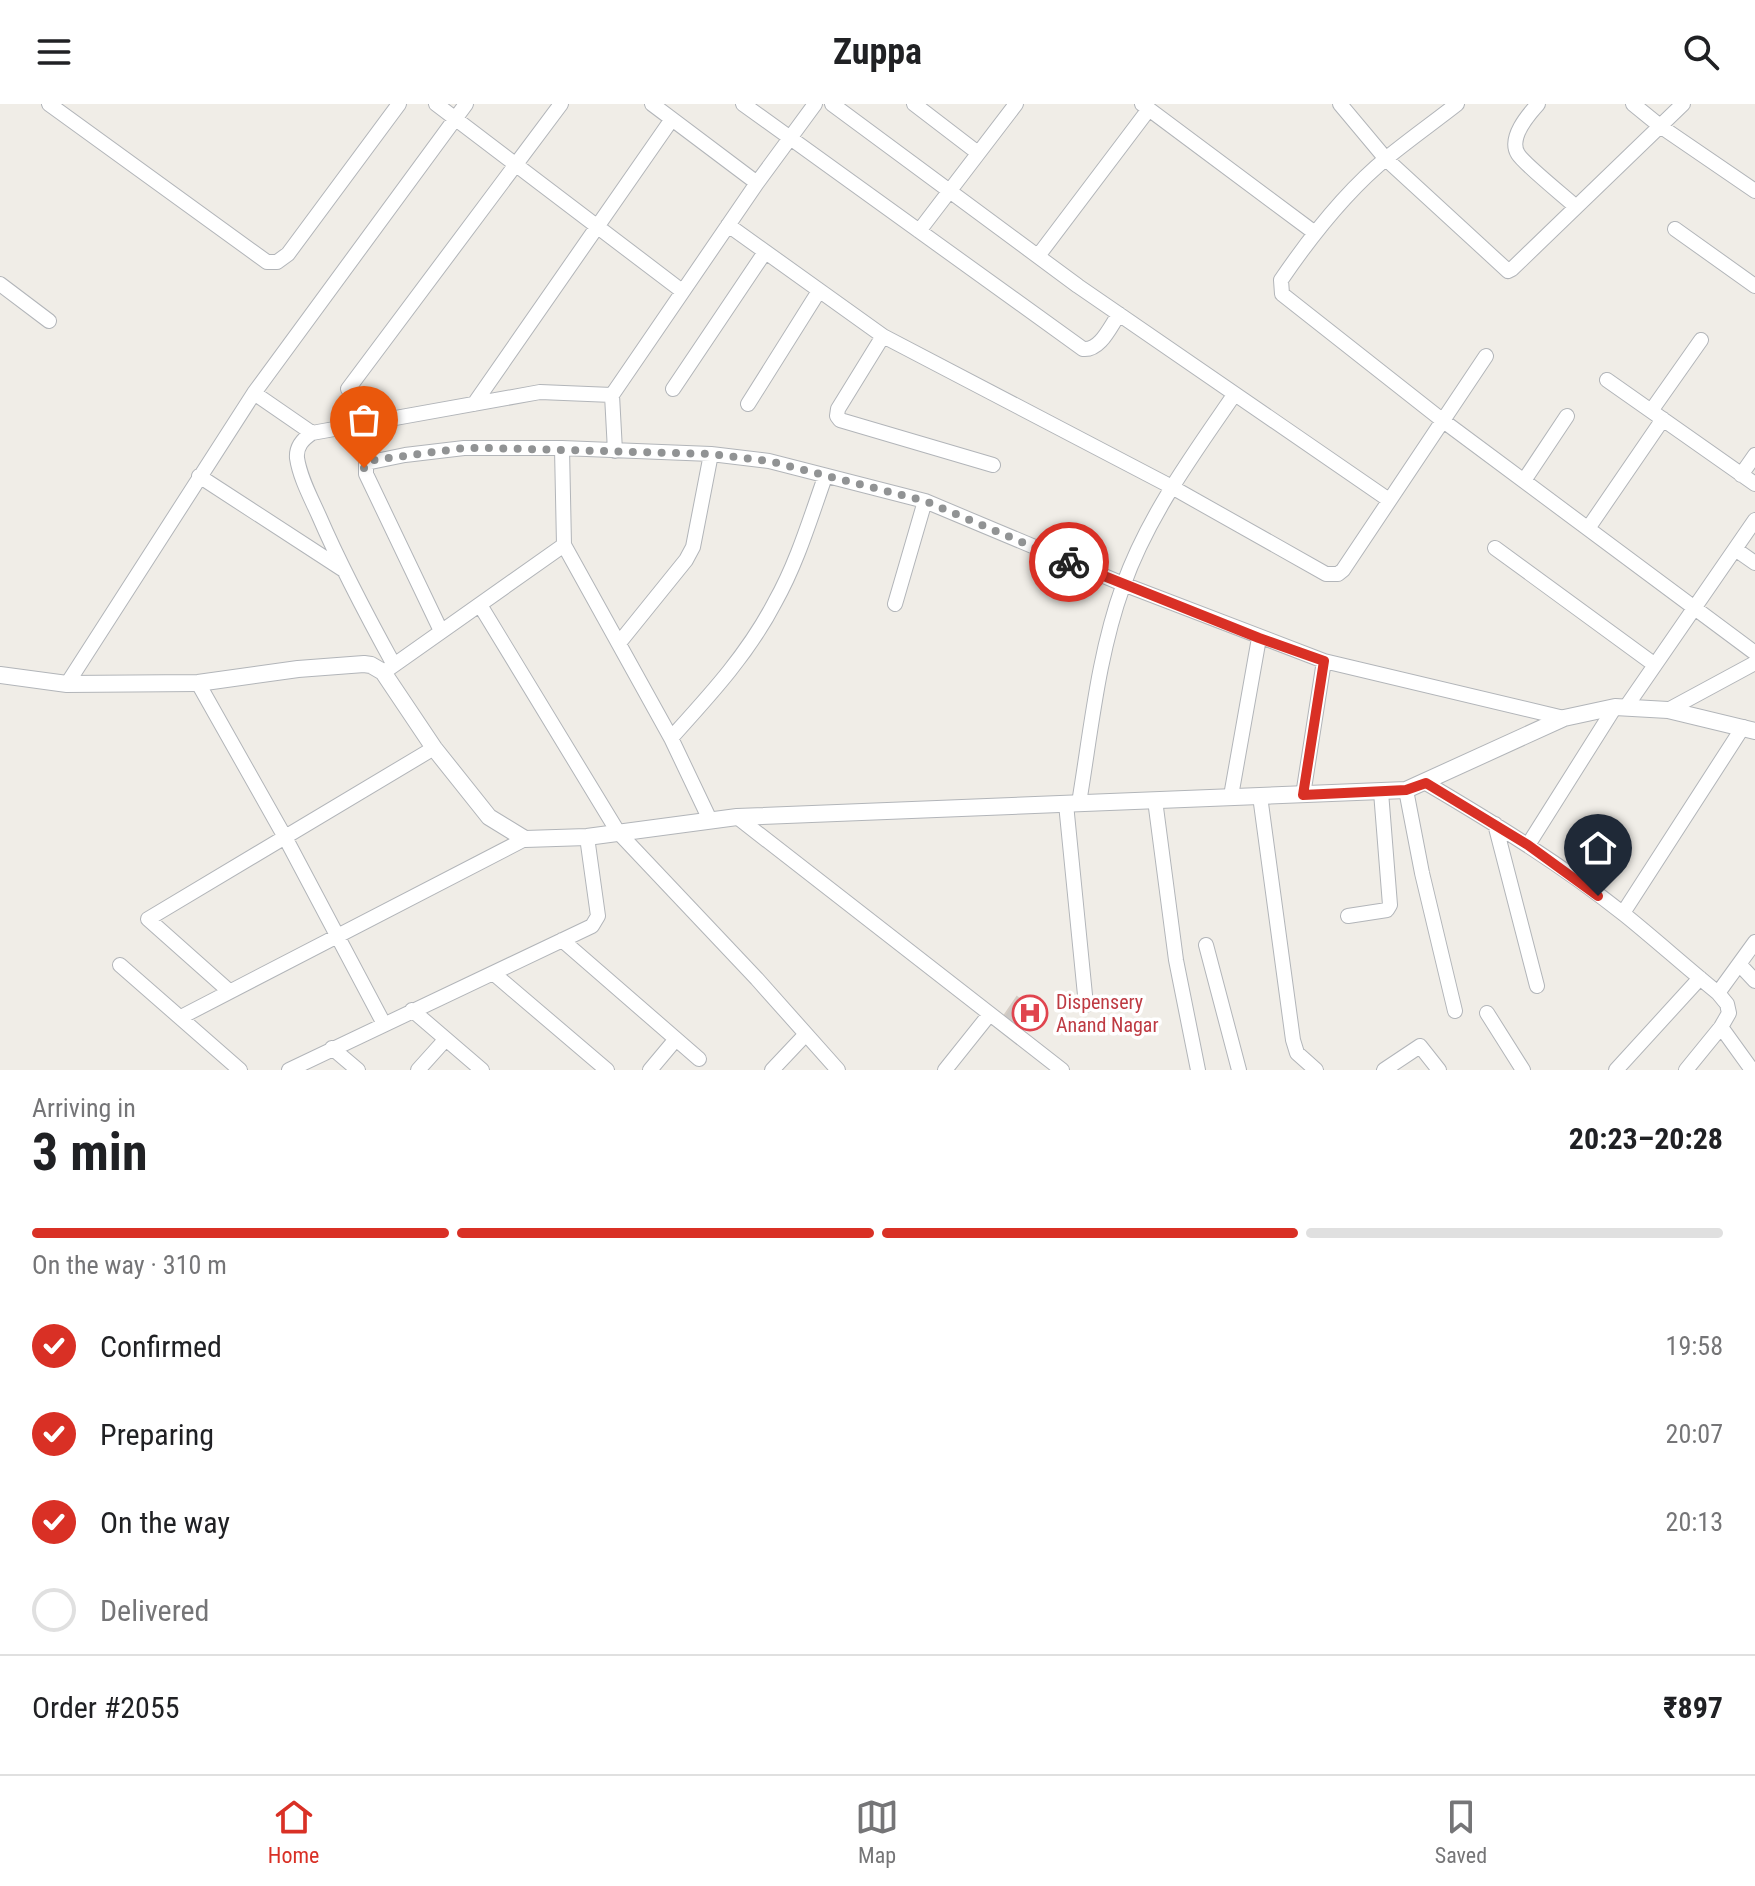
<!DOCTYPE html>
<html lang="en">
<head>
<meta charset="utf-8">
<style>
  body { margin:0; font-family:"Roboto Condensed",sans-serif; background:#f6f6f6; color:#202124; height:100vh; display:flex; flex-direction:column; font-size:30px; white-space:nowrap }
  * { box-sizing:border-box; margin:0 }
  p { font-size:26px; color:#757577 }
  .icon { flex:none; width:44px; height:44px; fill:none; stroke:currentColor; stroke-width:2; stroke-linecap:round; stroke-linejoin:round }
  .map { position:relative; height:966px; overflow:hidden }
  .panel { display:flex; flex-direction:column; background:#fff; flex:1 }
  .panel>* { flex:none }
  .pin { position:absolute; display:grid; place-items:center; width:68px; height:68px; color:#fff; margin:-82px -34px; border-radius:50% 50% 50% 0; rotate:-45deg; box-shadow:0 0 8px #0007 }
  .pin .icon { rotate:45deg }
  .courier { position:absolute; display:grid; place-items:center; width:80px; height:80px; margin:-40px; border:6px solid #d93025; border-radius:50%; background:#fff; color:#222; box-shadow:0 2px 10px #0007 }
  .overview em { font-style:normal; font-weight:700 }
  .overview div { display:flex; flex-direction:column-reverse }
  .overview { display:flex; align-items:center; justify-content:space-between; height:136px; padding:0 32px }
  h1 { font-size:52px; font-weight:700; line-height:60px }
  .bar { display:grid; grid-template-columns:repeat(4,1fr); gap:12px 8px; align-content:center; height:96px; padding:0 32px }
  .bar i { height:10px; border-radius:6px; background:#e0e0e0 }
  .bar .selected { background:#d93025 }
  .bar p { grid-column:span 4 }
  .line { display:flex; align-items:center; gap:20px; padding:0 32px; border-top:2px solid #e0e0e0 }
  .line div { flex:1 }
  ol { padding:0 32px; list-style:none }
  li { display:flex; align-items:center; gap:24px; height:88px }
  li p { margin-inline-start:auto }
  li .icon { padding:8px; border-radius:50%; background:#d93025; color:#fff; stroke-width:4 }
  li:last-child { color:#757577 }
  li i { width:44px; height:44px; border:4px solid #e0e0e0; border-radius:50% }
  header { display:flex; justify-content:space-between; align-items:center; height:104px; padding:0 32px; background:#fff; font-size:36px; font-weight:700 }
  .menu { display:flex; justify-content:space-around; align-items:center; height:112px; border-top:2px solid #e0e0e0; background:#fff; font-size:22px; color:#757577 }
  .menu a { display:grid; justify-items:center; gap:4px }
  .menu .selected { color:#d93025 }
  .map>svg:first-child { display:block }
  .building { fill:#ccc8c4; stroke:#d5cdc5; stroke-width:2 }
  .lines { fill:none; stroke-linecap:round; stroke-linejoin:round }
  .minor-casing { stroke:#b2b5b9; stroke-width:16 }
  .tertiary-casing { stroke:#b2b5b9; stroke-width:18 }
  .minor { stroke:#fff; stroke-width:14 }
  .tertiary { stroke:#fff; stroke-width:16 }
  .done { stroke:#919394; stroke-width:8; stroke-dasharray:0 14.4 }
  .route { stroke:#d93025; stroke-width:10 }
  .labels { text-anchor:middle; stroke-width:7; stroke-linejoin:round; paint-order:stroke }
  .health-label { font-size:20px; fill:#be3a42; stroke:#fff; text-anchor:start }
</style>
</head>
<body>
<header><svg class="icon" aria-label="menu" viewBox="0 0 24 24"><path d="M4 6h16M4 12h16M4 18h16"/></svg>Zuppa<svg class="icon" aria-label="search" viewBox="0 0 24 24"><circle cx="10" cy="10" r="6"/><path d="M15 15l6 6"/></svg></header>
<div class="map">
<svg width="1755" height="966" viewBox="0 0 1755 966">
  <rect width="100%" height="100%" fill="#f0ede7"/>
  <path class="building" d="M1017,893L1036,907L1023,926L1004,912Z"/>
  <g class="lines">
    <g class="minor-casing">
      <path id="minor" d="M49,0L267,158H277L288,150L399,0
        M436,0L682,187
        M652,0L757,79
        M743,0L1083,245C1100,247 1110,223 1119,210
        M832,0L1078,182L1389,396
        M914,0L978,49
        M1142,0L1315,129
        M1340,0L1386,55L1508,167L1512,165L1683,0
        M1457,0C1434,18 1410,35 1388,53C1346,87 1311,132 1281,176L1282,190L1442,316L1755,549
        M1538,0C1528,11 1508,34 1518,50C1524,60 1564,92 1575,102
        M1633,0L1660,22L1755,87
        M728,121L883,232L1170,382L1326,470H1338L1343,466L1486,252
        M1675,125L1755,182
        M919,127L1016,0
        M1038,152L1149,5
        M0,180L49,217
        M883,232L838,305L837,312L840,316L993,361
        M1607,276L1755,380
        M673,285L765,148
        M254,289L312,329
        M474,300L672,15
        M748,300L819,187
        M1651,307L1701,236
        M380,317L348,285L561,0
        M562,344L564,441L671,634L710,716
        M615,347L612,291L757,79L815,0
        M1741,371L1755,351
        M199,372L342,465
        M1525,375L1567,312
        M1589,423L1663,315
        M1495,444L1655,561
        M1735,445L1755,459
        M895,500L925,397
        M480,501L618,728L757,875L838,966
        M441,527L366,370V359L405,351L464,344H562L711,350L769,357L925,397L1123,480L1324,557L1564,614
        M619,539L686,456L693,443L711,350
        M394,561C367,512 341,463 319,412C311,394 300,374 297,354C296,342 303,335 312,329L540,288L612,291
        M387,566L564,441
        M198,579L286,735L384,920
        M67,580L254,289L466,0
        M1626,603L1755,416
        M1668,606L1755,559
        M671,634C710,591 748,550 775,498C797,459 810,415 825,373
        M1426,679C1494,719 1562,761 1625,811C1656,836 1687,864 1718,889L1727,900L1729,909L1721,923L1686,966
        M1406,686L1422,769L1455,907
        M1303,691L1324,557
        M1231,692L1259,534
        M1260,692L1293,936L1297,949L1316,966
        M1155,696L1176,856L1198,966
        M1079,699C1091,627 1098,551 1123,482C1148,412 1192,352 1234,291
        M1066,700L1086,901
        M737,713L1062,966
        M1495,720L1537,882
        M1528,741L1615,603
        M1623,809L1743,623
        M1348,812L1387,806L1390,801L1381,688
        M562,836L699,955
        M1206,841L1239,966
        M120,861L240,966
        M1740,861L1755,877
        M493,869L607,966
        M229,887L148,815L434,644
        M1718,889L1755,838
        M412,906L482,966
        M1487,909L1523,966
        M181,913L525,735
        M1721,923L1752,966
        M332,944L358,966
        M289,966L592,822L598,812L587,733
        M418,966L445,936
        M650,966L676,935
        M772,966L806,930
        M945,966L989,911
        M1384,966L1420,942L1439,966
        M1616,966L1700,874"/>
    </g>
    <g class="tertiary-casing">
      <path id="tertiary" d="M0,571L67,580L198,579L298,565L364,560L371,561L383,568L434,644L489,713L525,735L587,733L737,713L1406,686L1564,614L1615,603L1668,606L1755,627"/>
    </g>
    <use href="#minor" class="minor"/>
    <use href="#tertiary" class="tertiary"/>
  </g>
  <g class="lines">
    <path class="done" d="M364,364L366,359L374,356L464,344H488L711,350L769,357L925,397L1069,458"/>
    <path class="route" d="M1069,458L1259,534L1324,557L1303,691L1406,686L1426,679L1528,741L1598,792"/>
  </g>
  <defs>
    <g id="hospital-ring" transform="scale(1.8)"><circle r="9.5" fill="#fff" stroke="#e0444e" stroke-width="1.5"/><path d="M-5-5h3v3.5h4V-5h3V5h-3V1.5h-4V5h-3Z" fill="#e0444e"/></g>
  </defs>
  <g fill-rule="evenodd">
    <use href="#hospital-ring" x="1030" y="909"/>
  </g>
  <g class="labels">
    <g class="health-label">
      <text x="1056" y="905">Dispensery<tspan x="1056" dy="23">Anand Nagar</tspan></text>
    </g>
  </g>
</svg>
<div class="pin" style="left:364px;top:364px;background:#ea580c"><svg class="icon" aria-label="bag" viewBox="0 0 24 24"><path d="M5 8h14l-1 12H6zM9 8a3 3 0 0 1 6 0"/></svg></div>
<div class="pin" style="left:1598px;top:792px;background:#1f2937"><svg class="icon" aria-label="home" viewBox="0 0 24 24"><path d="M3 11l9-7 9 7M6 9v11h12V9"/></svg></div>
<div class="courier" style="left:1069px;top:458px"><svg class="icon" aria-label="bike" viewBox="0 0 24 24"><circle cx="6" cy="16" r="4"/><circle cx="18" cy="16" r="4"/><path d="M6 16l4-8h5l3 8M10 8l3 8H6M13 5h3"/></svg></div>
</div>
<section class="panel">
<div class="overview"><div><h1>3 min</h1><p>Arriving in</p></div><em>20:23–20:28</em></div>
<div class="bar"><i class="selected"></i><i class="selected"></i><i class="selected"></i><i></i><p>On the way · 310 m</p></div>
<ol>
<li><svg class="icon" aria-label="check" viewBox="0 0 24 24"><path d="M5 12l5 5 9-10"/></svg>Confirmed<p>19:58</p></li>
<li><svg class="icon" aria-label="check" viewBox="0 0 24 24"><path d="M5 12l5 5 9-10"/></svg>Preparing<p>20:07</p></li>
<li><svg class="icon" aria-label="check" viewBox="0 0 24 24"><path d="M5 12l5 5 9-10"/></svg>On the way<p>20:13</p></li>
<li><i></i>Delivered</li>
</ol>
<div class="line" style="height:104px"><div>Order #2055</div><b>₹897</b></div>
</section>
<nav class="menu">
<a class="selected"><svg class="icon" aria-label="home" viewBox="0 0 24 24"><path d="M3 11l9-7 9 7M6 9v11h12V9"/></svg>Home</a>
<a><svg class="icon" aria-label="map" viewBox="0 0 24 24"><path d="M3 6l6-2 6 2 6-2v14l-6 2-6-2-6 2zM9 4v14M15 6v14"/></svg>Map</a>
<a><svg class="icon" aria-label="saved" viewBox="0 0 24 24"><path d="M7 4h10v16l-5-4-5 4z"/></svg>Saved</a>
</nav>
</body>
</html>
